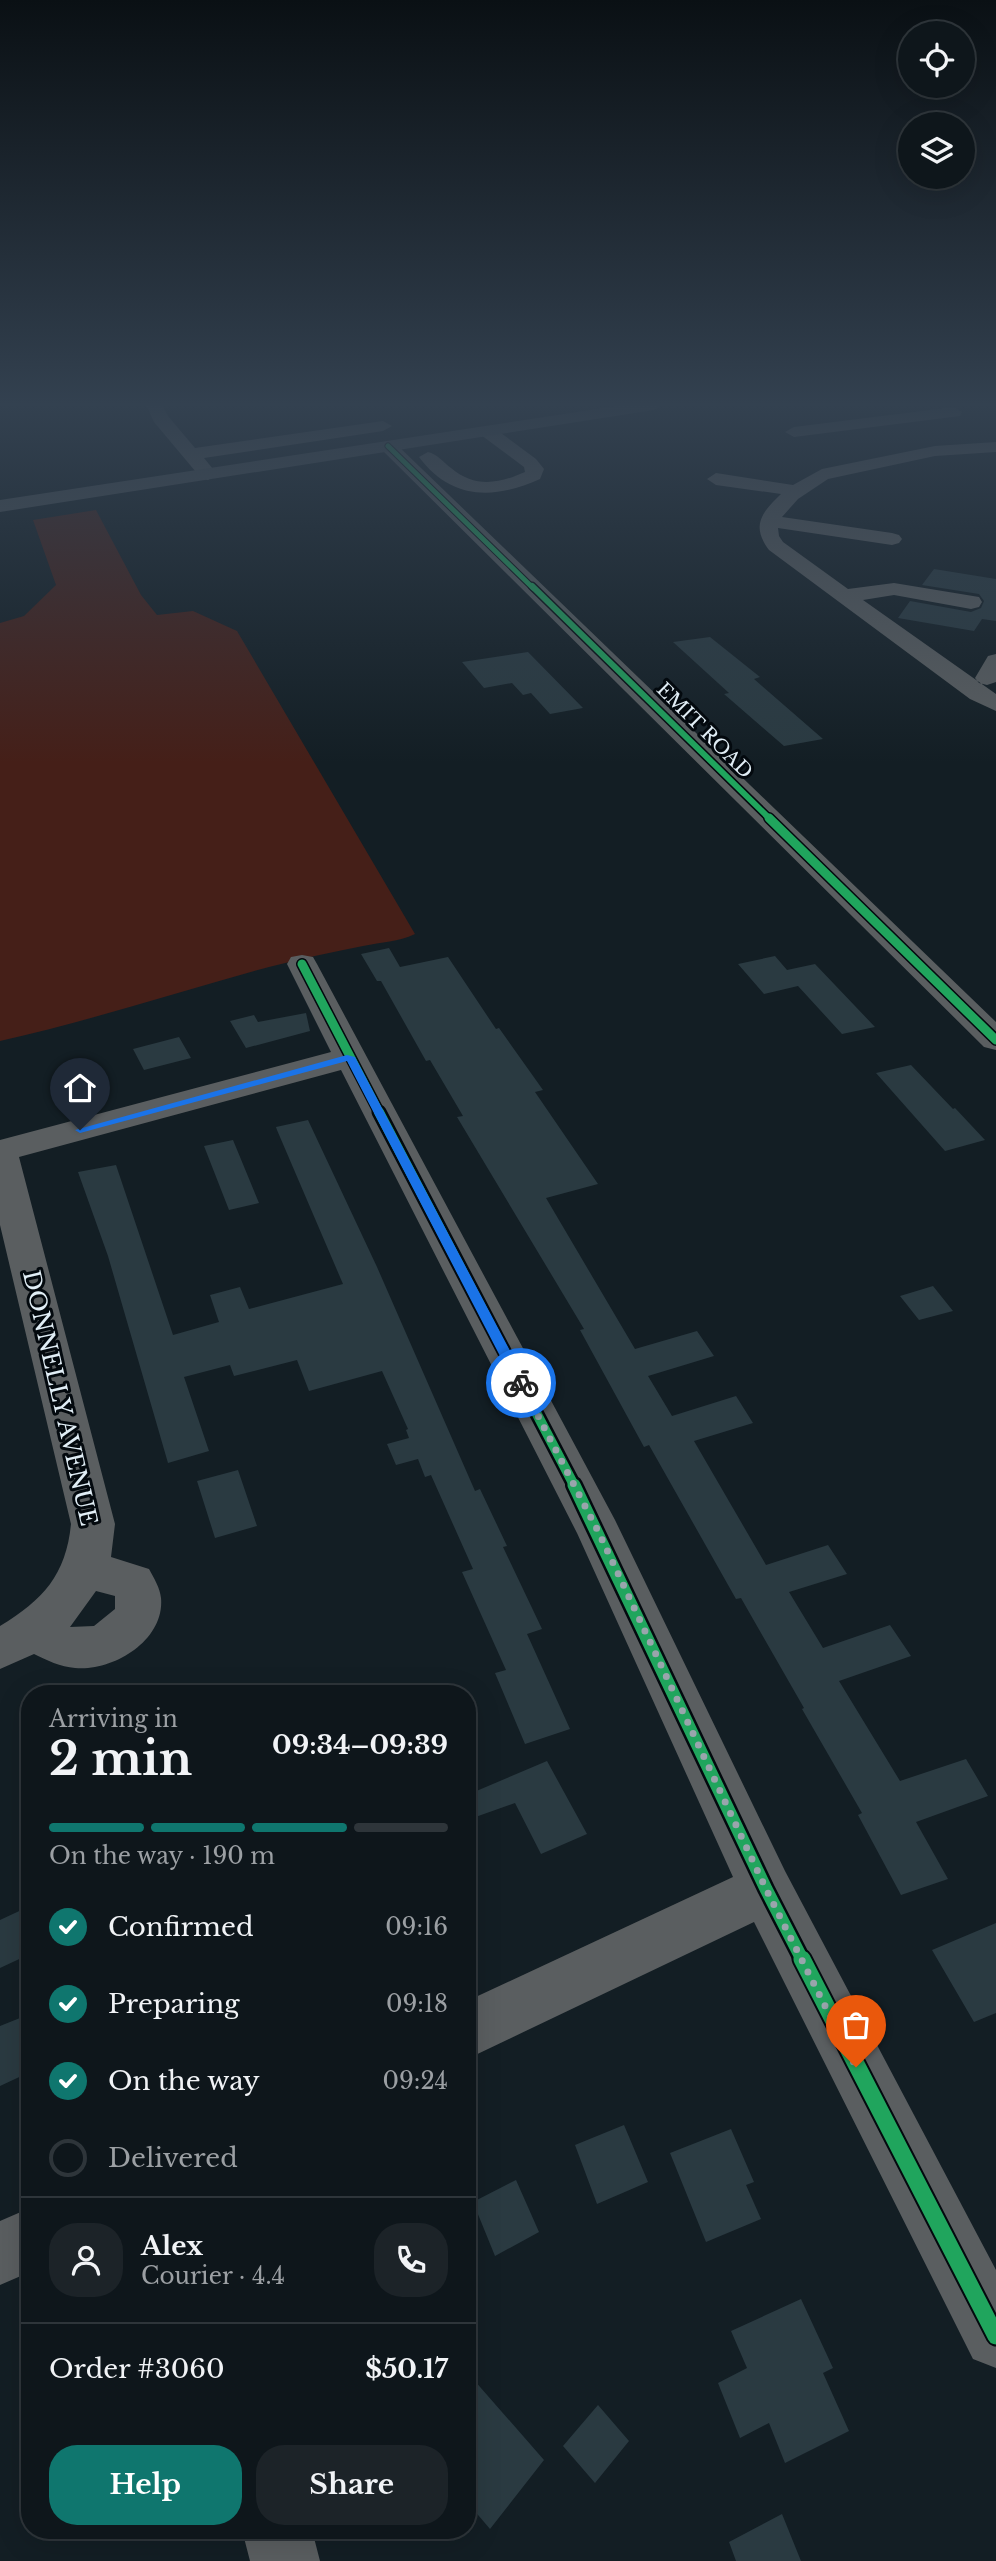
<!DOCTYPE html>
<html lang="en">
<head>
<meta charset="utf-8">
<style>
  body { margin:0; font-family:"Libre Baskerville",serif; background:#1c2328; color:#f1f3f6; height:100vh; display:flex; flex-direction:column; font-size:26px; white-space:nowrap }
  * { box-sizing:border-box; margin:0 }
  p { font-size:23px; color:#9b9fa3 }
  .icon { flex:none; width:38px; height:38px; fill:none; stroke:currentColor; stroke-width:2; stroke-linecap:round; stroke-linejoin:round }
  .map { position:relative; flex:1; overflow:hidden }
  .drawer { position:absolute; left:21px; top:1685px; width:455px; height:854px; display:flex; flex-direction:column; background:#0e161b; border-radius:28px; box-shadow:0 7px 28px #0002,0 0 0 2px #2e353a }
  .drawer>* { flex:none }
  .fabs { position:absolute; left:898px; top:21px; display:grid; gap:14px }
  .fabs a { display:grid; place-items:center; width:77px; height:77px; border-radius:50%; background:#0e161b; box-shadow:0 7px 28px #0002,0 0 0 2px #2e353a; font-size:35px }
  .pin { position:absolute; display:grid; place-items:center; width:60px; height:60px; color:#fff; margin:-72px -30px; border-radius:50% 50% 50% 0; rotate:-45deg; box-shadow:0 0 7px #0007 }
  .pin .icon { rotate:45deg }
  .courier { position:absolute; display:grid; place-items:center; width:70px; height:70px; margin:-35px; border:5px solid #1a73e8; border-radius:50%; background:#fff; color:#222; box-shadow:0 2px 9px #0007 }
  .headline em { font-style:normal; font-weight:700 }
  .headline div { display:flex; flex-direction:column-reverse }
  .headline { display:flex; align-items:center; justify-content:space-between; height:119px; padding:0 28px }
  h1 { font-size:46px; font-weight:700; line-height:52px }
  .bar { display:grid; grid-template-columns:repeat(4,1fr); gap:10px 7px; align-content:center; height:84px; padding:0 28px }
  .bar i { height:9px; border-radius:5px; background:#2e353a }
  .bar .active { background:#0f766e }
  .bar p { grid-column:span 4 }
  .line { display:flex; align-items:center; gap:18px; padding:0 28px; border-top:2px solid #2e353a }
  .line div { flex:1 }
  .round { display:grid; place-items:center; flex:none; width:74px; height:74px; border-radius:28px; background:#1c2328 }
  ol { padding:0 28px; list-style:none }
  li { display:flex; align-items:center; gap:21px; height:77px }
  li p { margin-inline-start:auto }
  li .icon { padding:7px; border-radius:50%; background:#0f766e; color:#fff; stroke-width:4 }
  li:last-child { color:#9b9fa3 }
  li i { width:38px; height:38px; border:4px solid #2e353a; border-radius:50% }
  .action { display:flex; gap:14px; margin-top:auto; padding:14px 28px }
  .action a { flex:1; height:80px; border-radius:28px; background:#0f766e; color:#fff; font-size:28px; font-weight:700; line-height:80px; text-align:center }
  .action a+a { background:#1c2328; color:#f1f3f6 }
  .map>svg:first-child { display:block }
  .green { fill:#451f18 }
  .building { fill:#2a3a41 }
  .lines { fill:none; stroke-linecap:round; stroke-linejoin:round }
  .minor { fill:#5a5e60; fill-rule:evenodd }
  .major { fill:#4e555a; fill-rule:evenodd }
  .cycleway-far5-casing { stroke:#03090e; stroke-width:7 }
  .cycleway-far4-casing { stroke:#03090e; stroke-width:9 }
  .cycleway-far3-casing { stroke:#03090e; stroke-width:12 }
  .cycleway-far2-casing { stroke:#03090e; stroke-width:15 }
  .cycleway-far1-casing { stroke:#03090e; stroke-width:18 }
  .cycleway-casing { stroke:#03090e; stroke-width:21 }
  .cycleway-far5 { stroke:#20a55d; stroke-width:5 }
  .cycleway-far4 { stroke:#20a55d; stroke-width:6 }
  .cycleway-far3 { stroke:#20a55d; stroke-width:9 }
  .cycleway-far2 { stroke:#20a55d; stroke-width:10 }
  .cycleway-far1 { stroke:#20a55d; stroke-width:13 }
  .cycleway { stroke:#20a55d; stroke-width:17 }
  .route { fill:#1a73e8 }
  .done { stroke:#99a5ac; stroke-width:7; stroke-dasharray:0 12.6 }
  .labels { text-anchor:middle; stroke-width:6; stroke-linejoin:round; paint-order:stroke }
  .far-street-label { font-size:19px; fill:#e1eef6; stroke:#03090e }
  .street-label { font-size:23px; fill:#e1eef6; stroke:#03090e }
</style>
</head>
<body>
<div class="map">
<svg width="996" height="2561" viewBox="0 0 996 2561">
  <rect width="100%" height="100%" fill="#131e24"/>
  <path class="green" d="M96,510L141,595L157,615L193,611L237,631L415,934C398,942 382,942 363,946C332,952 300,959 269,967C180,991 90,1021 0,1041V623L24,616L56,585L33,520Z"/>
  <path class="building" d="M934,569L996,579V621L982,619L974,631L898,618L910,601L971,612L981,608L984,601L979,594L922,585Z
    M710,637L760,677L754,679L823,739L784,746L724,694L729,693L673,642Z
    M528,652L583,708L550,714L531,693L523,695L512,683L484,688L462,662Z
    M389,948L400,967L448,957L496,1029L499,1028L543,1090L535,1092L598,1184L546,1198L635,1349L697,1331L714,1356L648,1376L672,1416L736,1396L753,1423L694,1441L766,1565L828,1545L847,1574L789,1592L823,1648L890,1625L911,1656L839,1681L900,1781L966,1759L988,1796L916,1822L948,1879L901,1895L858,1815L862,1813L802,1709L804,1708L741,1598L736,1599L649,1445L644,1447L580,1330L584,1329L457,1117L463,1116L430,1060L426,1061L381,981H377L361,954Z
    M775,956L787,970L815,964L875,1027L842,1034L798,986L764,994L738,964Z
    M306,1013L310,1031L246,1048L230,1021L254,1015L258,1022Z
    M179,1037L191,1058L144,1070L133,1049Z
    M911,1065L953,1109L955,1108L985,1140L945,1151L876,1073Z
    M308,1120L377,1267L475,1491L480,1489L507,1546L503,1547L542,1629L527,1634L570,1729L525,1744L495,1673L506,1670L462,1572L473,1569L431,1475L425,1477L418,1459L396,1465L387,1444L409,1438L406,1430L408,1429L382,1371L309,1391L297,1360L234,1376L230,1365L184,1377L209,1451L168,1463L108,1256L78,1172L116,1165L173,1335L219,1322L210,1295L240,1287L249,1309L343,1284L277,1130L276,1127Z
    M233,1140L259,1203L229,1210L204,1146Z
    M933,1286L953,1311L919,1320L900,1296Z
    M238,1470L257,1526L215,1538L197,1481Z
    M547,1761L587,1834L541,1854L515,1803L467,1820V1795Z
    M30,1906V1954L0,1968V1920Z
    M996,1923V2013L974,2022L932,1950Z
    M30,2014V2072L0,2086V2026Z
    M624,2125L648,2182L597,2204L575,2145Z
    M731,2129L754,2182L746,2185L761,2219L706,2242L670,2153Z
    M516,2180L539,2232L495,2256L473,2202Z
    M801,2299L833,2368L823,2373L849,2431L785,2463L769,2423L740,2438L718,2383L747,2368L731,2331Z
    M467,2372L544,2460L490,2529L467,2502Z
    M598,2405L629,2441L595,2483L563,2446Z
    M782,2514L801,2561H736L729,2542Z"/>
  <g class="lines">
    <path class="minor" d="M146,405H162L168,416L195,448L383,421L392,426L383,431L204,458L217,474L208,480L201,478L154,422Z
      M954,407L962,412L960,416L794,437L785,432L794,427Z
      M487,426L493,427L536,459L544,469L540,479C494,500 451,500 419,457L428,452C437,454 443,462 451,468C475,488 498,484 525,472L524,467L481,435L478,431Z
      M388,441L394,442L996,1022V1050L984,1047L382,450L379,446Z
      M996,442V452L935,456L828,479L798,499L782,517L892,533L899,535L902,539L899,543L892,545L778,528L779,536L783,542L848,589L894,583L979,597L982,602L979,607L971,609L894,595L863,600L996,694V711L970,699L769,550C751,526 761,513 781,494L716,485L707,479L716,473L793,485L822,469L935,446Z
      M996,654V682L987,685L979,683L975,678L988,656Z
      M302,955L313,957L317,964L615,1520L785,1871L996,2270V2368L973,2359L754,1922L467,2059V2001L733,1877L577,1533L341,1070L19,1157L115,1524L111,1557L149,1569C154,1578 160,1588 161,1598C165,1641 112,1672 75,1668C61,1667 46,1660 34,1654L0,1669V1626C43,1600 66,1575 71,1524L0,1225V1140L331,1052L287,964L291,957ZM96,1591L115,1596V1609L94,1626L70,1627Z
      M30,2208V2272L0,2285V2221Z
      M242,2530H312L320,2561H250Z"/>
    <path class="major" d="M623,405H662L654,410L0,512V500Z"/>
    <g class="cycleway-far5-casing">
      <path id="cycleway-far5" d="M388,446L533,588"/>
    </g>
    <g class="cycleway-far4-casing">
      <path id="cycleway-far4" d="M532,586L771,820"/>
    </g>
    <g class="cycleway-far3-casing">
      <path id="cycleway-far3" d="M769,818L996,1040
        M302,964L380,1114"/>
    </g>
    <g class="cycleway-far2-casing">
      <path id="cycleway-far2" d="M379,1112L575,1487"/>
    </g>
    <g class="cycleway-far1-casing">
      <path id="cycleway-far1" d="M574,1485L766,1889L803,1961"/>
    </g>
    <g class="cycleway-casing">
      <path id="cycleway" d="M802,1959L996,2336"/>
    </g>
    <use href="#cycleway-far5" class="cycleway-far5"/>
    <use href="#cycleway-far4" class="cycleway-far4"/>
    <use href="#cycleway-far3" class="cycleway-far3"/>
    <use href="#cycleway-far2" class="cycleway-far2"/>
    <use href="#cycleway-far1" class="cycleway-far1"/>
    <use href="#cycleway" class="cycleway"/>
  </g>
  <linearGradient id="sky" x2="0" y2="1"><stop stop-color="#0a1014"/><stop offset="0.53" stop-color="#334150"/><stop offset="1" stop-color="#334150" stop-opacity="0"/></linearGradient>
  <rect width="996" height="763" fill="url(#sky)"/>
  <path class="route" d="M347,1055L355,1057L527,1383L525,1386H516L514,1383L347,1061L80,1133L75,1130Z"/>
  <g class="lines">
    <path class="done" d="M521,1383L599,1533L766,1889L856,2067"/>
  </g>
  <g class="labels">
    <g class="far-street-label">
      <text transform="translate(705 730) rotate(45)" y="7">EMIT ROAD</text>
    </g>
    <g class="street-label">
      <text transform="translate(60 1398) rotate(77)" y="8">DONNELLY AVENUE</text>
    </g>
  </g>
</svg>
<div class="fabs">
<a><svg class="icon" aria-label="locate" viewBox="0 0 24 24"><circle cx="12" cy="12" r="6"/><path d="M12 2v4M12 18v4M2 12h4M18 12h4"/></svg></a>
<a><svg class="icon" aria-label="layers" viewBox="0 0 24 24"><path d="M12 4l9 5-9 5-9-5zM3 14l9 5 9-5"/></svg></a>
</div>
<div class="pin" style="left:856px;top:2067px;background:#ea580c"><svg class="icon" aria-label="bag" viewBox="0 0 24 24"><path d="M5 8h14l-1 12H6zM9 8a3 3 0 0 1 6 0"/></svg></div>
<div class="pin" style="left:80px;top:1130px;background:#1f2937"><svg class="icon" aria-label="home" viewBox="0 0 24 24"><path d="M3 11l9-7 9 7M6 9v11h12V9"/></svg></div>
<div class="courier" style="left:521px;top:1383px"><svg class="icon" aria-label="bike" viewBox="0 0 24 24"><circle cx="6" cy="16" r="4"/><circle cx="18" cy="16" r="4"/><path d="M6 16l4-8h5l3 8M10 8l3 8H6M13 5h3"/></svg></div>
<section class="drawer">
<div class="headline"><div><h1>2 min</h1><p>Arriving in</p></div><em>09:34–09:39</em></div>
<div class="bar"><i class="active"></i><i class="active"></i><i class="active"></i><i></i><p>On the way · 190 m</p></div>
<ol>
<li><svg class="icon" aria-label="check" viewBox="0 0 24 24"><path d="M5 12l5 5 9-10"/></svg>Confirmed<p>09:16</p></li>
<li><svg class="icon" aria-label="check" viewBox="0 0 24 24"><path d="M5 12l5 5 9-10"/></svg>Preparing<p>09:18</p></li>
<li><svg class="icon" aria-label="check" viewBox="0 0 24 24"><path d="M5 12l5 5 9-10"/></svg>On the way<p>09:24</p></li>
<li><i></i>Delivered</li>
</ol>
<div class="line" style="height:126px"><a class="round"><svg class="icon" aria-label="person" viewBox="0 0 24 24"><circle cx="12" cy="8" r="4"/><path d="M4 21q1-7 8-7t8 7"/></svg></a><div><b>Alex</b><p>Courier · 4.4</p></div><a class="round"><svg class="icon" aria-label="phone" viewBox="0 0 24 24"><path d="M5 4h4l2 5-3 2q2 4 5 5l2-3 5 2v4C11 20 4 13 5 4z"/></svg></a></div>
<div class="line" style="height:91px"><div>Order #3060</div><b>$50.17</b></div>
<div class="action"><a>Help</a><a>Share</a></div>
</section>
</div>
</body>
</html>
